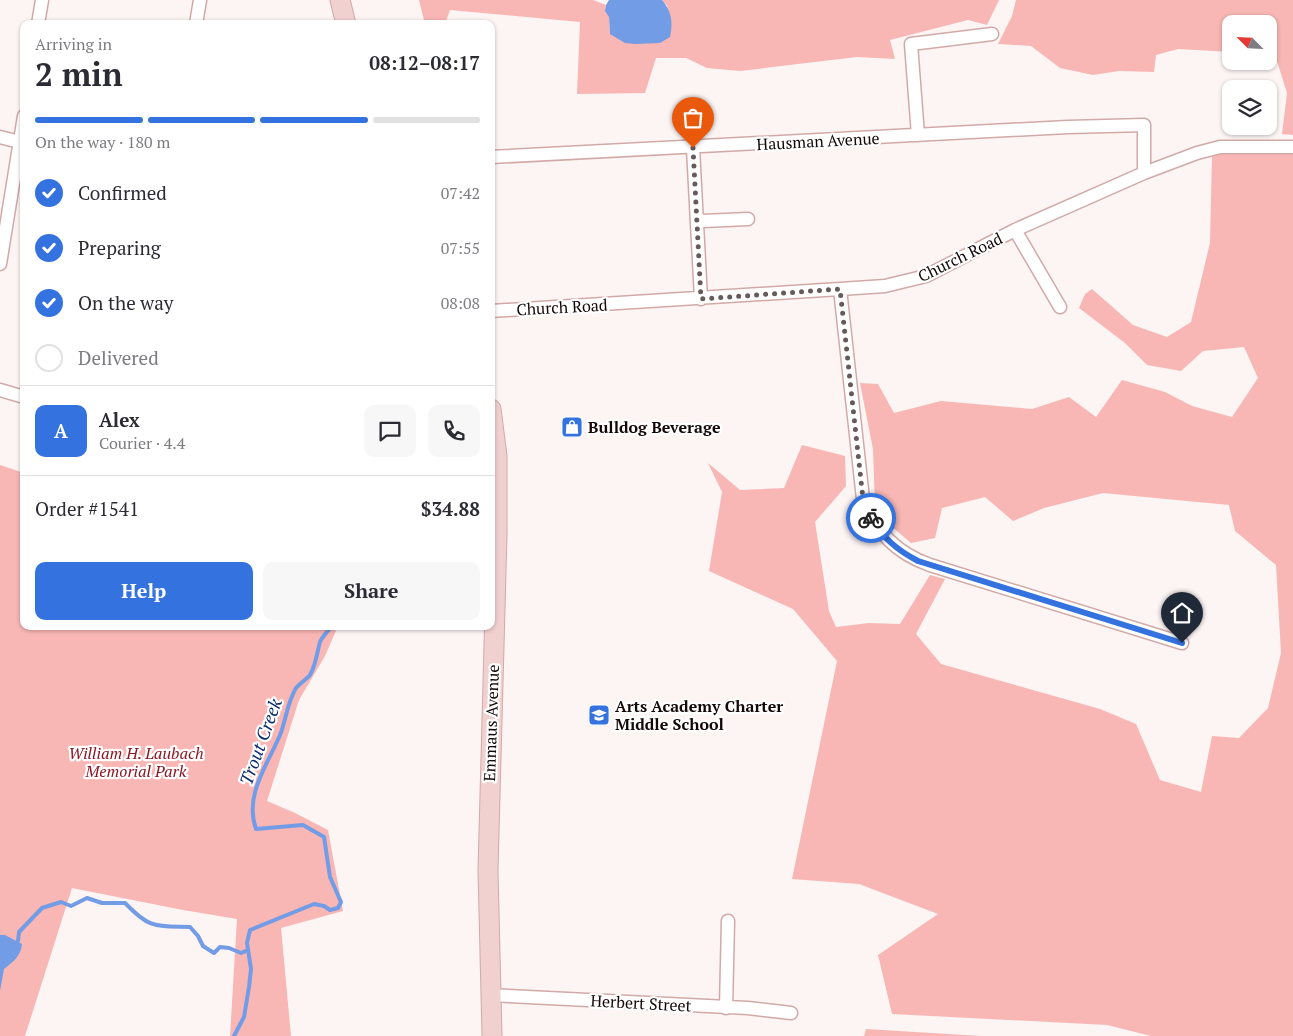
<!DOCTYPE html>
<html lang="en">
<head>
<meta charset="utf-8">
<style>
  body { margin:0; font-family:"PT Serif",serif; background:#f7f7f7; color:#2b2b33; height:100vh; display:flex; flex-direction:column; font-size:19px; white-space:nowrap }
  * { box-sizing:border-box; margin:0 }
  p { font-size:16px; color:#7c7c81 }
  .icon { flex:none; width:28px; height:28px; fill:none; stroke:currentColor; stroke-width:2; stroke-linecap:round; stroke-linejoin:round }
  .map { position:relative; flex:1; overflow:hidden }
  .sheet { position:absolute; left:20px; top:20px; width:475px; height:610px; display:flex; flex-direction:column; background:#fff; border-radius:10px; box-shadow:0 1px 4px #0004 }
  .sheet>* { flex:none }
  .needle { width:32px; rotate:294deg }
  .buttons { position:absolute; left:1222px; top:15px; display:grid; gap:10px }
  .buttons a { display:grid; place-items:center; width:55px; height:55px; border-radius:10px; background:#fff; box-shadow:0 1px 4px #0004; font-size:25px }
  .pin { position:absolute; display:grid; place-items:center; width:42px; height:42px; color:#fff; margin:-51px -21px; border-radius:50% 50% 50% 0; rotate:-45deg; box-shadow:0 0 5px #0007 }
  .pin .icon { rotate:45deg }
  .courier { position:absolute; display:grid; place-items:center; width:50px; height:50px; margin:-25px; border:4px solid #3472e0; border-radius:50%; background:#fff; color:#222; box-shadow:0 1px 6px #0007 }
  .overview em { font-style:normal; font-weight:700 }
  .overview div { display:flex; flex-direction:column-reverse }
  .overview { display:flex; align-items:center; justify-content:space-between; height:85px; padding:0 15px }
  h1 { font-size:32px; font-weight:700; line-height:38px }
  .bar { display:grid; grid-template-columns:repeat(4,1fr); gap:8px 5px; align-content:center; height:60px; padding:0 15px }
  .bar i { height:6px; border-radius:4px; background:#e1e1e2 }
  .bar .active { background:#3472e0 }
  .bar p { grid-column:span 4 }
  .line { display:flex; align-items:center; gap:12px; padding:0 15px; border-top:1px solid #e1e1e2 }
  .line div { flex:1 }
  .round { display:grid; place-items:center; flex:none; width:52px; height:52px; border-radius:10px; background:#f7f7f7 }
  ol { padding:0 15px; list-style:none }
  li { display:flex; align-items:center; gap:15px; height:55px }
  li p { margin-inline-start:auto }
  li .icon { padding:5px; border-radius:50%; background:#3472e0; color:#fff; stroke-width:4 }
  li:last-child { color:#7c7c81 }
  li i { width:28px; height:28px; border:2px solid #e1e1e2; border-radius:50% }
  .button { display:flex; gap:10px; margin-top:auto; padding:10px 15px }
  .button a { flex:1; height:58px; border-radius:10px; background:#3472e0; color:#fff; font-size:20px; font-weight:700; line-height:58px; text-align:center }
  .button a+a { background:#f7f7f7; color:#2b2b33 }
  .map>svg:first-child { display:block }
  .green { fill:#f8b7b4 }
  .water { fill:#729ce5 }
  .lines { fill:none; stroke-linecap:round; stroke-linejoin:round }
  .stream { stroke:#729ce5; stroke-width:4 }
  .minor-casing { stroke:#d1aaa8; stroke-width:15 }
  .secondary-casing { stroke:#d1aaa8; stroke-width:21 }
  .minor { stroke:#fff; stroke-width:12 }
  .secondary { stroke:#f1d0d0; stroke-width:19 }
  .done { stroke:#665a5a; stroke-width:5; stroke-dasharray:0 9 }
  .route { stroke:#3472e0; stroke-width:6 }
  .labels { text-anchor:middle; stroke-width:4.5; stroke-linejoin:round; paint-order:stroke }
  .street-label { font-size:16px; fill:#140707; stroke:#fff }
  .poi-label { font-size:16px; font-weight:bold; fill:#140707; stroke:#fff; text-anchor:start }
  .park-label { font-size:16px; font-style:italic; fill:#8a1723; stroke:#fff }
  .water-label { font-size:18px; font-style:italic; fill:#0b2f6f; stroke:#fff }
</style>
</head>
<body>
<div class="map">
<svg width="1293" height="1036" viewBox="0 0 1293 1036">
  <rect width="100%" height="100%" fill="#fdf4f4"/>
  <path class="green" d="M419,0H593L606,5L605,10L609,16L610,34L668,7L662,0H999L987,25L968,20L890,40L895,59L857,57L740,71L707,68L686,58H656L645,93L577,94L580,22L450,10L445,24H425Z
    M1016,0H1293V135L1282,134L1287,93L1276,58L1269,56V24H1231V52L1178,49L1156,55L1154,72L1119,71L1093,75L1060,68L1031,46L998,44L1012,16Z
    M1220,153L1293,154V1036H1151L1107,1025L892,1014L878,955L938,914L859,884L792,879L837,661L793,609L709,571L722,492L708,463L740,490L784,488L802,445L845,456L846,486L815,522L829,611L836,627L869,623L900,624L930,575L945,579L916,634L941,664L1100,709L1136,724L1160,780L1201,792L1212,736L1239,738L1268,708L1281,653L1276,565L1235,531L1229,505L1103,493L1044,508L1013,521L985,497L942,508L935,538L911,543L890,525L875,505L873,449L860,383L878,384L894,413L941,401L1032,409L1069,397L1096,417L1122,380L1165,392L1192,406L1232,417L1258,378L1244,347L1203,351L1181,371L1147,365L1125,343L1079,308L1085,294L1092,289L1133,325L1167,337L1191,322L1210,243L1212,157Z
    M0,465L24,473V626H338L325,656L299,700L267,801L295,813L328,830L343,911L281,928L291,1036H230L237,919L183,910L72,888L25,1036H0Z
    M866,1029L981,1036H864Z"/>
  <path class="water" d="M609,0H662C672,12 673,22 670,37L660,43L635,44L625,43L610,34L609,17L605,11L606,5Z
    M0,935H5L22,944C21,956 13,962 4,969L0,991Z"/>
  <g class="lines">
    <path class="stream" d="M18,941L19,932L42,908L61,902L71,906L87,898L102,903H125C150,929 155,926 190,927L198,936L203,946L214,953L220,947L229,948L241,953L248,950
      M234,1036L244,1017L249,987L251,969L247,943L250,930L314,904L324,906L330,910L338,908L341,902L330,877L324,837L303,825L256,829C244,795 267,766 280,735C286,720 287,703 296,688C300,683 306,680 310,675C316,665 317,652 320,642C322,637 328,631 332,626"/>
    <g class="minor-casing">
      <path id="minor" d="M38,24L42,0
        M196,24L200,0
        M918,135L911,44L992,34
        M0,137L24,143
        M693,148L701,299
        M491,157L1068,127L1144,125V173
        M697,219L703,221L748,219
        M1015,230L1060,307
        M0,264L24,116
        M840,289L863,499C876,532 896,553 930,565L1182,643
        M491,311L840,289L885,286L926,276L1015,230L1144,173L1197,153L1220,147H1293
        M0,390L24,397
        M490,995L748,1008L791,1013
        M726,1008L728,921"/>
    </g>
    <g class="secondary-casing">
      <path id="secondary" d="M340,0L346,24
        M491,409L497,456V534L488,870L492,1036"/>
    </g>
    <use href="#minor" class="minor"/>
    <use href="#secondary" class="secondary"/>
  </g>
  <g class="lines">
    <path class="done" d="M693,148L701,299L840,289L863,499L871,518"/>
    <path class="route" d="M871,518C883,538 897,550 918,561L1182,643"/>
  </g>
  <defs>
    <g id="shop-square" transform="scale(1.125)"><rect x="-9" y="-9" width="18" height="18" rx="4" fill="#3472e0" stroke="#fff"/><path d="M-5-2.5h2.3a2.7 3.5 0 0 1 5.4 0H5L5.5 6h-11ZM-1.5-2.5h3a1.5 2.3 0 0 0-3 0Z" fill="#fff"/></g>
    <g id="school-square" transform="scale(1.125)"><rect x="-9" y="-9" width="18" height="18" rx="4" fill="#3472e0" stroke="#fff"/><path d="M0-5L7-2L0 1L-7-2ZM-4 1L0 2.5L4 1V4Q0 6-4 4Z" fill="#fff"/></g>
  </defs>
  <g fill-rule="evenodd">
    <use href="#shop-square" x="572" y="427"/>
    <use href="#school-square" x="599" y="715"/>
  </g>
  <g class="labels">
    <g class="street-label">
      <text transform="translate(818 141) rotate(-3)" y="6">Hausman Avenue</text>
      <text transform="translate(960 257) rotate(-26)" y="6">Church Road</text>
      <text transform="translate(562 307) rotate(-3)" y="6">Church Road</text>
      <text transform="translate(491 723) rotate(-88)" y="6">Emmaus Avenue</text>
      <text transform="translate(641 1003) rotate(3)" y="6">Herbert Street</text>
    </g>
    <g class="poi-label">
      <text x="588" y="433">Bulldog Beverage</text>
      <text x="615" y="712">Arts Academy Charter<tspan x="615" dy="18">Middle School</tspan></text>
    </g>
    <g class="park-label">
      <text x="136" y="759">William H. Laubach<tspan x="136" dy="18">Memorial Park</tspan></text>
    </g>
    <g class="water-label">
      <text transform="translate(261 742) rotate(-70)" y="6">Trout Creek</text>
    </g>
  </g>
</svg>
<div class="buttons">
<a><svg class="needle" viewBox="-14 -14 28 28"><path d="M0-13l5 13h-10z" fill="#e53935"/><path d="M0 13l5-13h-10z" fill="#7c7c81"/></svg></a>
<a><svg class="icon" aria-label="layers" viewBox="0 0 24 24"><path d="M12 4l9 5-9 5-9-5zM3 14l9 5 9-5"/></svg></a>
</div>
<div class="pin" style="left:693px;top:148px;background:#ea580c"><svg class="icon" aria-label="bag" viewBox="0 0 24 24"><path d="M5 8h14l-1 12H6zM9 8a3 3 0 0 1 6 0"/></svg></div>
<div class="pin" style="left:1182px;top:643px;background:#1f2937"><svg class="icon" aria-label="home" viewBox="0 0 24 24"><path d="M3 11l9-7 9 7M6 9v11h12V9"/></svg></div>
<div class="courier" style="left:871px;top:518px"><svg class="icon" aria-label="bike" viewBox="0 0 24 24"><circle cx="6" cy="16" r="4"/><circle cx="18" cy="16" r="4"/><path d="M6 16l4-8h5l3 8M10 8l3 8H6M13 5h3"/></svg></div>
<section class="sheet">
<div class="overview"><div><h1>2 min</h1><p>Arriving in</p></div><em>08:12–08:17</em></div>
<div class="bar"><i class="active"></i><i class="active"></i><i class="active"></i><i></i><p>On the way · 180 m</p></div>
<ol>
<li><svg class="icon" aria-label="check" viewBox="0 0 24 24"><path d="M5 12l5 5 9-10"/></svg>Confirmed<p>07:42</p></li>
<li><svg class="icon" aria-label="check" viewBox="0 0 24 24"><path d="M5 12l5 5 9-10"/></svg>Preparing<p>07:55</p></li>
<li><svg class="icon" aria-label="check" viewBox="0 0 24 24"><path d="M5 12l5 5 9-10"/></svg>On the way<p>08:08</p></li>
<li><i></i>Delivered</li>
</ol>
<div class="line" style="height:90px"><b class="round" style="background:#3472e0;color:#fff">A</b><div><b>Alex</b><p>Courier · 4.4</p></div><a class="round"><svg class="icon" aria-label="chat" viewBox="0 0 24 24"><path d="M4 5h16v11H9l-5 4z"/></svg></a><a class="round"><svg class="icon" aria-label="phone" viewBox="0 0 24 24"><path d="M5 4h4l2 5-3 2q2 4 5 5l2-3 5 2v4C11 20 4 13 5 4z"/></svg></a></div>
<div class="line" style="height:65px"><div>Order #1541</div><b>$34.88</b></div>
<div class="button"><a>Help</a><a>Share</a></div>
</section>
</div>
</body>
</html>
